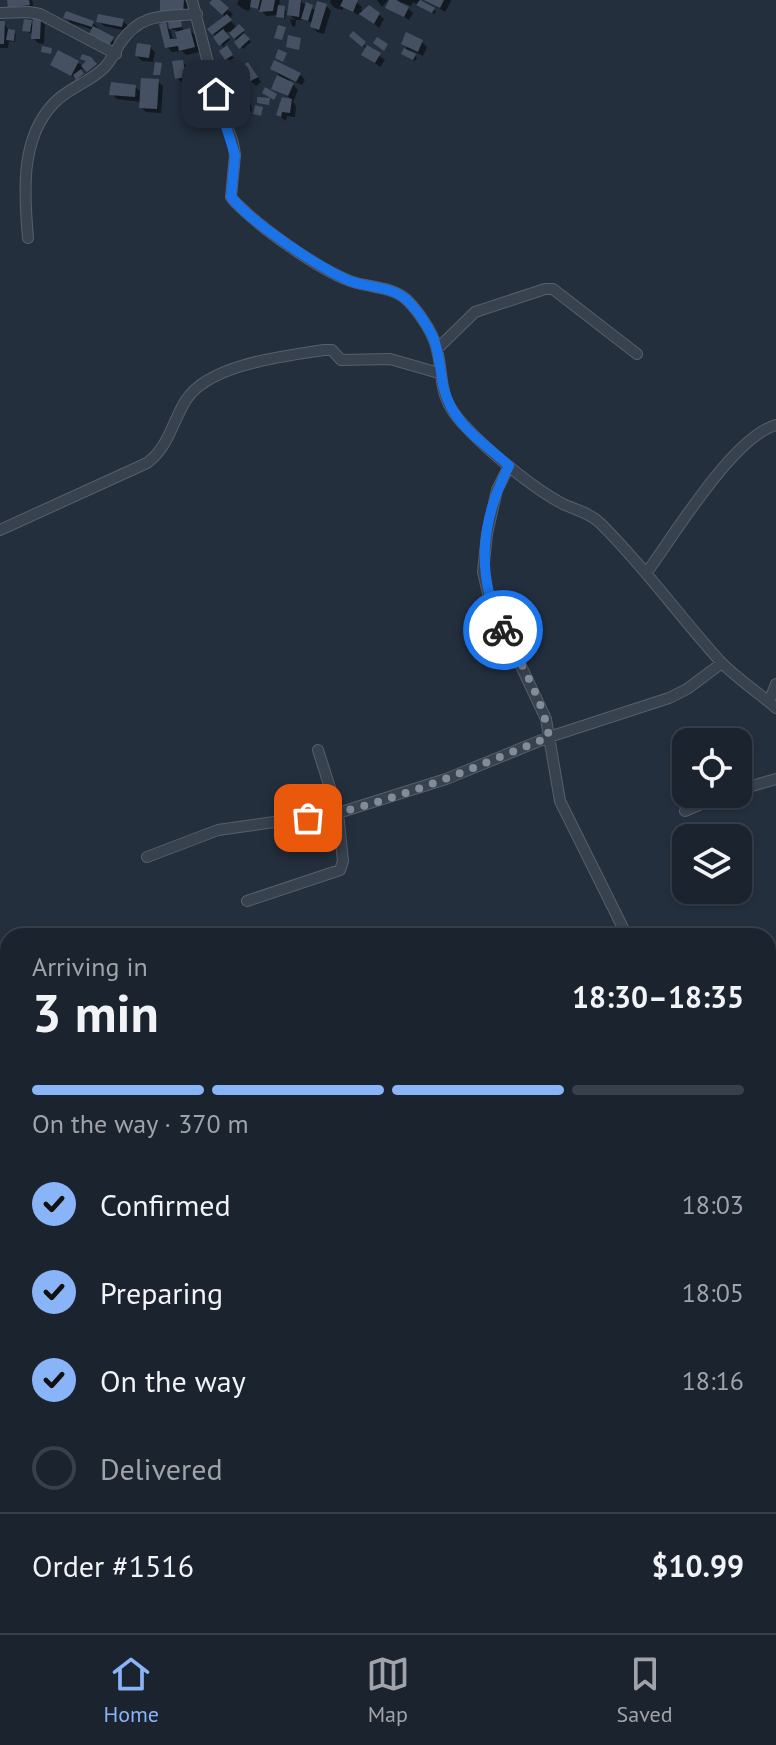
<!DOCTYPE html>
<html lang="en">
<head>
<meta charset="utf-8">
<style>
  body { margin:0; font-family:"PT Sans",sans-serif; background:#282f3a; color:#f1f3f6; height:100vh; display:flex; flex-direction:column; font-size:30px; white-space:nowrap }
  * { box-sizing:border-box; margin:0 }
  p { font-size:26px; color:#a0a4aa }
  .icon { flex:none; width:44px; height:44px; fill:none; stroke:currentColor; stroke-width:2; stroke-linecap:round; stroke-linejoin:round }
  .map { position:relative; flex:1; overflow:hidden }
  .panel { position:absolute; left:0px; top:928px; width:776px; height:706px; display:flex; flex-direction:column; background:#1b232e; border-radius:24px 24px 0 0; box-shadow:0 2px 6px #0004,0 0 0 2px #39404a }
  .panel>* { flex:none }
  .tools { position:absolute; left:672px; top:728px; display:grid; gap:16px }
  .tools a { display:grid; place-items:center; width:80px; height:80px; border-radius:16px; background:#1b232e; box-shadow:0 2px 6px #0004,0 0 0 2px #39404a; font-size:40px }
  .pin { position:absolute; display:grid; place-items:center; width:68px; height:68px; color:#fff; margin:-34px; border-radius:16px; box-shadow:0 4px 12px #0006 }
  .courier { position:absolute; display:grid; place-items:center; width:80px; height:80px; margin:-40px; border:6px solid #1a73e8; border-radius:50%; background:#fff; color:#222; box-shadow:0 2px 10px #0007 }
  .summary em { font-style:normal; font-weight:700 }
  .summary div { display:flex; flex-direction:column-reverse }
  .summary { display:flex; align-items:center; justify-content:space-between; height:136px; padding:0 32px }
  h1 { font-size:52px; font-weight:700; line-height:60px }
  .bar { display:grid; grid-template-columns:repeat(4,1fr); gap:12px 8px; align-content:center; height:96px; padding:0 32px }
  .bar i { height:10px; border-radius:6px; background:#39404a }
  .bar .selected { background:#8ab4f8 }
  .bar p { grid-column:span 4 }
  .line { display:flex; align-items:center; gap:20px; padding:0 32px; border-top:2px solid #39404a }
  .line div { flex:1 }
  ol { padding:0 32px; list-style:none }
  li { display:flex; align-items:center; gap:24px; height:88px }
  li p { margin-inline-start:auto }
  li .icon { padding:8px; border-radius:50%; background:#8ab4f8; color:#111; stroke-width:4 }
  li:last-child { color:#a0a4aa }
  li i { width:44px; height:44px; border:4px solid #39404a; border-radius:50% }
  .menu { display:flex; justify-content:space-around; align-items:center; height:112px; border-top:2px solid #39404a; background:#1b232e; font-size:22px; color:#a0a4aa }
  .menu a { display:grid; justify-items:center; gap:4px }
  .menu .selected { color:#8ab4f8 }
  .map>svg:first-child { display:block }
  .shadow { fill:#0007 }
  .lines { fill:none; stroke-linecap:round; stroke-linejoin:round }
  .stream { stroke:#394c67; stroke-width:4 }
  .building { fill:#455162 }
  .minor-casing { stroke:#565f6c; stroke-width:12 }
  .tertiary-casing { stroke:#565f6c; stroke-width:14 }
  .path { stroke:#44595c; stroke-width:2; stroke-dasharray:6 6; stroke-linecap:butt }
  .minor { stroke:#38414e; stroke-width:10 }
  .tertiary { stroke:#38414e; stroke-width:12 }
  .done { stroke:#828b98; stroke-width:8; stroke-dasharray:0 14.4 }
  .route { stroke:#1a73e8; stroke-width:10 }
</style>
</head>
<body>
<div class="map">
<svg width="776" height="1633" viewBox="0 0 776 1633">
  <rect width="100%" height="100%" fill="#242f3e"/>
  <path class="shadow" d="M9,0H32L34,9L15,12L10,7Z
    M162,0H184L188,4V17Z
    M215,0L233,14L229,19L237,28H241L251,42L243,49L229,31L225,34L230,40L224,45L234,58L229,61L222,51L225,49L210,29L226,17L212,3Z
    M239,0H280L279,7L289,13L291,0H298L316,11L326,6L331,11L324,34L317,32L312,27L313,23L304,20H296L295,27L292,26L290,19L295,20L286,11L285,19L278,15L266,16L261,10L251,6L249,11L243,9L237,4Z
    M331,0H354L362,7L361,10L378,14L384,19L379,28L360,12L358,15L343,6V10L335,8L330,3Z
    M377,0H388L382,7Z
    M398,0H419L436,11L434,14L413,2L411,6L402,2L413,13L409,20L388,7L402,5Z
    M427,0H450L451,1L445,12Z
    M66,18L93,23L98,28L97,30L118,44L115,50L94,30L71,23Z
    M40,20L45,25L44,44L38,43L33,38L34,34L24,31L31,22L34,26Z
    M180,20L184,32L190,30L195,35L199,52L186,55L182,51L172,52L167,47L165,25L171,31L173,41L179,40L176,30H172L170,22Z
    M99,21H123L128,26L127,31L104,26Z
    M0,23H4L9,31L16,34L15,42L9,41L8,48H0Z
    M351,36L385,60L380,67L363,54L367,49Z
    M422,42L427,47L423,56L409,49L417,58L415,61L403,53L407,47L403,44Z
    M150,47L155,52L153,62L142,61L137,56Z
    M182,62L188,67L190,82L182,83L177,78Z
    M78,63L84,66L81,72L85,77L80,81L53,64Z
    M253,69L261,82L256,86L251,81Z
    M272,69L300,74L305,80L302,85L288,79L298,90L293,102L296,106L295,117L287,116L286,121L278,115L292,99L273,88L279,75Z
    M158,81L163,86L161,113L146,112L141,107V102L117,99L112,94L135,87L142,93Z
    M240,81L244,89L242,90L249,97L252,111L245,113L246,118L238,120L233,115L231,94L228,91Z
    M207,106L212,111L209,124L192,123L187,118Z
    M768,1207L776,1216L774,1222L776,1228L768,1234Z
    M0,1248L8,1257V1267L0,1269Z
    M0,1282L8,1283V1302L0,1305V1298L4,1296L0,1292Z
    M0,1349L6,1363L0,1366Z
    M0,1370L5,1379L0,1382Z
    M768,1535L776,1539V1572L772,1568L774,1564L768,1562Z
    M0,1622L8,1632L17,1626L24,1633H8L6,1631L3,1633L0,1630Z
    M403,1626H427L426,1632L406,1629Z
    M487,1626H510L509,1633H485Z
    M538,1626H588L592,1630V1633H537Z
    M670,1626L672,1631L679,1633H635L625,1627Z
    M730,1626H744L743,1630Z
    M745,1626H767L766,1633L749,1629Z"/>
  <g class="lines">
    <path class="stream" d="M768,1116L776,1111"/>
  </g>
  <path class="building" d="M7,0H29L30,5L8,8Z
    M160,0H184L183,13L160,12Z
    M212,0H220L229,8L222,15L209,3Z
    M251,0H260L258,9L250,7Z
    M262,0H275L273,11L259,12Z
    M289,0H301L299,17L287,15Z
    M343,0H358L353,12L340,6Z
    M389,0H396L409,7L404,17L385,8Z
    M420,0L435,8L432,13L416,5Z
    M424,0H444L440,8Z
    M317,1L327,4L319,30L310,27Z
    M306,2L313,5L308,21L301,19Z
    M278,5L285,6L284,18L276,17Z
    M369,5L380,13L374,24L359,14Z
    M66,11L94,21L92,27L63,18Z
    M98,14L124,19L122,27L96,22Z
    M227,14L232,20L212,35L207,29Z
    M33,18H41L40,39H31Z
    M181,18L182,27L169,29L168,21Z
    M24,19L32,20L30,32L22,31Z
    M0,21H5L4,44H0Z
    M166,22L170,39H177L175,32L190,28L195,47L179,51L178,46L165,48L159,24Z
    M239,24L245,30L234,39L229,33Z
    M278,25L286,27L282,40L274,38Z
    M93,26L114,37L109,46L88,36Z
    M8,29L15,30L14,41L6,40Z
    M223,29L230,37L219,46L213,37Z
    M353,31L366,42L362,47L349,36Z
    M406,32L423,40L418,52L401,44Z
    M244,33L250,39L239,49L234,42Z
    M288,35L301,38L299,50L286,47Z
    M377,37L388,44L384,51L373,43Z
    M137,43L151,45L149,58L135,56Z
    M227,45L233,55L225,60L219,51Z
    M367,45L381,53L375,63L361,55Z
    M42,46L52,48L51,54L41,52Z
    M404,48L416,54L413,60L401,54Z
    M278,49L287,53L283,62L275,58Z
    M58,50L79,61L71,76L50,65Z
    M82,54L91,57L97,64L87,72L81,66L86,61L80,59Z
    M183,60L186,77L175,79L172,61Z
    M274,60L301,73L296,82L270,69Z
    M155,62L162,63L160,75H153Z
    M248,62L258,77L249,82L239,67Z
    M81,69L84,74L76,80L73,75Z
    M277,75L294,83L288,96L271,89Z
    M141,78L159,79L157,109L139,108Z
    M240,79L243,87L226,92L223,84Z
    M111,82L136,85L135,97L109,95Z
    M265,87L277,94L274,100L262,93Z
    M245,90L248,106L241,108L242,113L231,116L227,93Z
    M257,97L270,98L269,105L257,103Z
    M282,97L292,99L290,113L282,112L281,117L276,115Z
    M187,102L208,104L204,120L185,118Z
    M255,105L263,107L261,116L253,114Z
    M3,1142L7,1157L0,1158V1143Z
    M8,1192V1204L5,1205L0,1195Z
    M8,1255V1265L3,1267L0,1266V1258Z
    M4,1277L8,1281V1291L3,1293L0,1287L4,1285H0V1279Z
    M5,1315L8,1333L4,1334L0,1333V1317Z
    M768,1533L776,1537L768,1556Z
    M776,1554V1572L769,1568Z
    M2,1569L8,1579V1595L0,1581Z
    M12,1626H19L24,1631L4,1633Z
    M52,1626H71L60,1633Z
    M254,1626H269L271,1633H262L261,1630L256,1632Z
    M485,1626H501L499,1633H483Z
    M535,1626H558L557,1633H535Z
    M563,1626H587L586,1633H562Z
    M623,1626H667L665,1633H648Z"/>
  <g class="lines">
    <g class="minor-casing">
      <path id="minor" d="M192,0L216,94L233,143L235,155L231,197L235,202C261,228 316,268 350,281C369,288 392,286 407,300C418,311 432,331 436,346C445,378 436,395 463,424C487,450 532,488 563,504C576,510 590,513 600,523C644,566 679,616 720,661C736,678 758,692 776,708
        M0,13L29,12L40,14L116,54
        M28,238C24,193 20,138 54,103C68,88 90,82 104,68C112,60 115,51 121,42C142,12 164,17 197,14
        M437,349L475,312L545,289H553L637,354
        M509,466L497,490L487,534L483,572L489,598L546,719L560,801L627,936
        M0,530L147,463C169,447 172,422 186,400C209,364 285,356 324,350H332L341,360L390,359L439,373
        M647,572C675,534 733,437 776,425
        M769,702L776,684
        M738,790L776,779
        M685,811L725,794
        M147,857L218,830L338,813L318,750
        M247,901L340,870L343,861L338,813L446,779L549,737L669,698L687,689L722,663
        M768,953L776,950
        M0,1167L8,1164
        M768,1175L776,1187
        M0,1227L8,1249
        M0,1338L8,1336
        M768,1355L776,1346
        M768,1410L769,1497L776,1521
        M0,1611L8,1606
        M336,1626L338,1633
        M769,1633L776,1618"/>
    </g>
    <g class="tertiary-casing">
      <path id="tertiary" d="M768,1105L776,1100
        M436,1633L437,1626"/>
    </g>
    <path class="path" d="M0,1076L8,1072
      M768,1295L776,1289
      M768,1321L776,1323
      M138,1626L143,1633
      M237,1626L241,1630L250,1628
      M300,1626L310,1633
      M89,1633L96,1626"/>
    <use href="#minor" class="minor"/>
    <use href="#tertiary" class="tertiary"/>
  </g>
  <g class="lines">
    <path class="done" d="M308,818C391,805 472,768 549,737C543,699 521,664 503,630"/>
    <path class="route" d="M216,94L235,155L231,197C252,223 319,268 350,281C369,288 392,286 407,300C418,311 432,331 436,346C442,367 440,386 450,405C462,430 490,448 509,466C481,519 475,576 503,630"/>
  </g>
</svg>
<div class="tools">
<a><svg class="icon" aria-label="locate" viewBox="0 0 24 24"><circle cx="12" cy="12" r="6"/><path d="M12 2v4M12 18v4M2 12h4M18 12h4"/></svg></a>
<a><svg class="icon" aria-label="layers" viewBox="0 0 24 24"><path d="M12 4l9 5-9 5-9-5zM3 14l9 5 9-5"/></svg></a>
</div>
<div class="pin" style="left:308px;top:818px;background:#ea580c"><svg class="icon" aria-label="bag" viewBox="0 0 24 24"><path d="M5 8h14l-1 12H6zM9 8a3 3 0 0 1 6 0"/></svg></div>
<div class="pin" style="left:216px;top:94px;background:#1f2937"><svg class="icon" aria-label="home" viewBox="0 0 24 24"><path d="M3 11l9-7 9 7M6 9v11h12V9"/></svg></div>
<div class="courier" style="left:503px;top:630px"><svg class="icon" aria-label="bike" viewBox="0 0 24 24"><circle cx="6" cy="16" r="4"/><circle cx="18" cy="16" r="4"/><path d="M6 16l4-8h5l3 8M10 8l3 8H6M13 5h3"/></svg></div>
<section class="panel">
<div class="summary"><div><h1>3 min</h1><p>Arriving in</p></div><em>18:30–18:35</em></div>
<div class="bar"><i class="selected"></i><i class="selected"></i><i class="selected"></i><i></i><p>On the way · 370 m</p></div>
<ol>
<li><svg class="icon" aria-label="check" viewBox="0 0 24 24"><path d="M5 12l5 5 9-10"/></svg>Confirmed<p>18:03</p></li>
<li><svg class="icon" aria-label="check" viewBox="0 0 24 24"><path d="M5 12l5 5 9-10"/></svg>Preparing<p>18:05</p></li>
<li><svg class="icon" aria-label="check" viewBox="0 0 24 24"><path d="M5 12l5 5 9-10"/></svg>On the way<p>18:16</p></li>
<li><i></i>Delivered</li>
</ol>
<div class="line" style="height:104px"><div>Order #1516</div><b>$10.99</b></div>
</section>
</div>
<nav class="menu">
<a class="selected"><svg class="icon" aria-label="home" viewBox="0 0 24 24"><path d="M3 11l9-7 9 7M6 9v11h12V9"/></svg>Home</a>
<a><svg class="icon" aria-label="map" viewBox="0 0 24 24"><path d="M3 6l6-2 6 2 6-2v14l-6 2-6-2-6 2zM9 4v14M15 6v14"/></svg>Map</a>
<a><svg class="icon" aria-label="saved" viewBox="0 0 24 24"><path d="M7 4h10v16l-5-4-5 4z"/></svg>Saved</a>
</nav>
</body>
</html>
